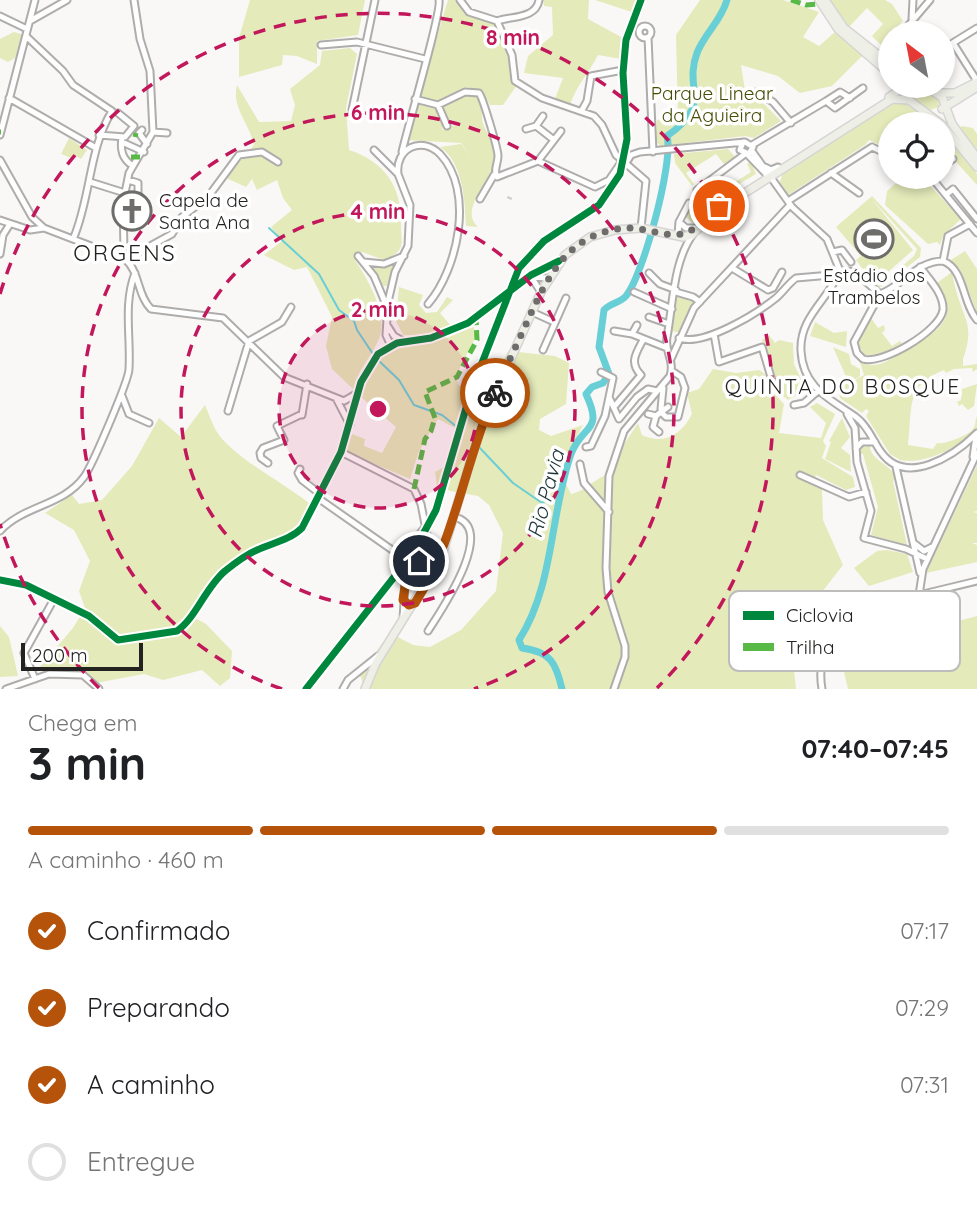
<!DOCTYPE html>
<html lang="pt">
<head>
<meta charset="utf-8">
<style>
  body { margin:0; font-family:Quicksand,sans-serif; background:#f6f6f6; color:#202124; height:100vh; display:flex; flex-direction:column; font-size:26px; white-space:nowrap }
  * { box-sizing:border-box; margin:0 }
  p { font-size:23px; color:#757577 }
  .icon { flex:none; width:38px; height:38px; fill:none; stroke:currentColor; stroke-width:2; stroke-linecap:round; stroke-linejoin:round }
  .map { position:relative; height:689px; overflow:hidden }
  .details { display:flex; flex-direction:column; background:#fff; flex:1 }
  .details>* { flex:none }
  .needle { width:46px; rotate:328deg }
  .controls { position:absolute; left:878px; top:21px; display:grid; gap:14px }
  .controls a { display:grid; place-items:center; width:77px; height:77px; border-radius:50%; background:#fff; box-shadow:0 4px 10px #0003; font-size:35px }
  .scale { position:absolute; left:21px; bottom:18px; width:122px; box-sizing:border-box; padding-left:7px; border:4px solid #222220; border-top:0; font-size:19px; line-height:24px; white-space:nowrap; color:#222220; -webkit-text-stroke:5px #fff; paint-order:stroke }
  .pin { position:absolute; display:grid; place-items:center; width:60px; height:60px; color:#fff; margin:-30px; border:4px solid #fff; border-radius:50%; box-shadow:0 2px 7px #0007 }
  .courier { position:absolute; display:grid; place-items:center; width:70px; height:70px; margin:-35px; border:5px solid #b45309; border-radius:50%; background:#fff; color:#222; box-shadow:0 2px 9px #0007 }
  .head em { font-style:normal; font-weight:800 }
  .head div { display:flex; flex-direction:column-reverse }
  .head { display:flex; align-items:center; justify-content:space-between; height:119px; padding:0 28px }
  h1 { font-size:46px; font-weight:800; line-height:52px }
  .bar { display:grid; grid-template-columns:repeat(4,1fr); gap:10px 7px; align-content:center; height:84px; padding:0 28px }
  .bar i { height:9px; border-radius:5px; background:#e0e0e0 }
  .bar .current { background:#b45309 }
  .bar p { grid-column:span 4 }
  ol { padding:0 28px; list-style:none }
  li { display:flex; align-items:center; gap:21px; height:77px }
  li p { margin-inline-start:auto }
  li .icon { padding:7px; border-radius:50%; background:#b45309; color:#fff; stroke-width:4 }
  li:last-child { color:#757577 }
  li i { width:38px; height:38px; border:4px solid #e0e0e0; border-radius:50% }
  .map>svg:first-child { display:block }
  .green { fill:#e4eaba; fill-rule:evenodd }
  .lines { fill:none; stroke-linecap:round; stroke-linejoin:round }
  .stream { stroke:#69cfd6; stroke-width:2 }
  .river { stroke:#69cfd6; stroke-width:7 }
  .minor-tunnel { stroke:#cfcdcb; stroke-width:5; stroke-dasharray:5 2.5; stroke-linecap:butt }
  .minor-casing { stroke:#aeadac; stroke-width:9 }
  .major-casing { stroke:#d6d5d4; stroke-width:10 }
  .minor { stroke:#fefefe; stroke-width:5 }
  .major { stroke:#eef0e8; stroke-width:7 }
  .quiet { stroke:#58b947; stroke-width:5; stroke-dasharray:10 5; stroke-linecap:butt }
  .cycleway-casing { stroke:#fff; stroke-width:11 }
  .cycleway { stroke:#00873e; stroke-width:7 }
  .done { stroke:#6e6d6b; stroke-width:7; stroke-dasharray:0 12.6 }
  .route { stroke:#b45309; stroke-width:9 }
  .ring { fill:none; stroke:#c2185b; stroke-width:3.5; stroke-dasharray:12 9 }
  .labels { text-anchor:middle; stroke-width:7; stroke-linejoin:round; paint-order:stroke }
  .park-label { font-size:19px; fill:#454c03; stroke:#fff }
  .poi-label { font-size:19px; fill:#222220; stroke:#fff; text-anchor:start }
  .neighbourhood-label { font-size:21px; letter-spacing:2px; fill:#222220; stroke:#fff }
  .water-label { font-size:21px; font-style:italic; fill:#1d3436; stroke:#fff }
  .quarter-label { font-size:23px; letter-spacing:2px; fill:#222220; stroke:#fff }
  .key { fill:#fff; stroke:#bdbdbc; stroke-width:2 }
  .key-label { font-size:19px; fill:#222220 }
  .centre { fill:#c2185b; stroke:#fff; stroke-width:3.5 }
  .ring-label { font-size:21px; text-anchor:middle; font-weight:bold; fill:#c2185b; stroke:#fff; stroke-width:7; stroke-linejoin:round; paint-order:stroke }
</style>
</head>
<body>
<div class="map">
<svg width="977" height="689" viewBox="0 0 977 689">
  <rect width="100%" height="100%" fill="#faf8f6"/>
  <path class="green" d="M250,0H365L358,35L317,41V64L297,56L283,55L282,65L239,77V38Z
    M448,0H457L466,14C473,17 486,17 493,22C508,34 510,63 511,81L517,85L503,105H490L482,92L467,87L435,102L419,95Z
    M543,0H589L588,19L623,38L621,59L598,55C589,73 576,86 570,105L555,99L563,78L524,73L528,56L553,35L552,7L544,6Z
    M595,0H638L632,12Z
    M700,0H783L819,12L803,37L819,46L835,32L864,54L832,86L800,93L778,76L741,65L746,97L763,103L781,121L754,138L745,136L661,146L656,142L657,120L678,117L676,35Z
    M828,0H885L892,4L903,21L891,33V42L885,49L872,36L883,24L867,8L849,27Z
    M14,32L24,35L15,58L8,62L0,58V39Z
    M350,48L357,54L346,108L349,150C386,162 402,188 401,225C401,244 407,250 384,260L362,252L355,260C368,280 390,316 378,341C370,359 359,368 353,389L332,369L326,346L332,317L307,267L294,270L264,255L282,241L271,227L292,210L283,198L277,180L257,190L252,179L246,187L226,178L254,145C250,124 231,107 237,85L259,122L291,121L295,105L290,89L320,65L322,51Z
    M918,86L938,97L939,107L930,110L911,97V87Z
    M466,94L478,96C484,108 480,117 484,126C488,135 495,144 495,155C495,180 457,208 478,227L466,226C465,201 463,162 440,147L461,144L471,157L461,143L406,140L417,103L437,109L443,122L442,130L455,125L453,120L446,119L442,104Z
    M893,102L904,103L934,124H891V150L869,140L865,145L788,195L780,182L783,172Z
    M962,126L973,128L977,134V151L959,128Z
    M943,133L977,174V185L957,163L955,153L943,157L949,149Z
    M69,138L87,150L81,159L73,154L71,158L61,154Z
    M728,149L735,157L724,164L716,154L686,173L694,184L692,186L675,163L674,154Z
    M751,162L756,174L703,205L708,209L694,224L683,215L694,198L693,192L697,196L700,194L705,201L751,172L747,164Z
    M903,177H920L926,181L961,219L943,236L940,245L937,242L928,244L885,205L887,191Z
    M872,196L921,248L920,257L881,287L876,286L856,260L861,256L836,227ZM871,198L917,249L914,256L882,283L879,280L913,250Z
    M965,251L977,269V313L961,271L951,260Z
    M393,266L387,286H383L373,268Z
    M952,272C960,320 977,319 963,359V366L977,364V369L973,372L972,368L954,369L946,373L944,370C904,386 913,409 908,445L933,449L937,443C945,445 968,435 972,430C977,425 974,423 977,416V429C960,447 925,465 900,460L890,454L866,416L869,411L866,409L862,413L840,398L838,388L847,379L833,347L849,354L851,364L860,369V376L853,381L864,375L860,362C879,371 894,357 910,347C939,331 960,318 937,283Z
    M399,287L423,295L419,305L426,313L437,312L447,297L453,300L440,313L451,326L424,336L403,335L396,321Z
    M676,295L695,301L680,333L673,331L670,338Z
    M871,318L878,328L884,325L885,330L882,333L892,346L900,341L902,343L883,354L865,355C852,342 863,331 871,318Z
    M815,322L834,333L847,331L846,347L810,336Z
    M474,327L475,338L456,376L459,386L479,380L491,385L508,351L555,356L569,363L566,404L540,419L539,430L551,436L583,425L559,470L571,494C587,491 596,476 613,473L621,449L638,423L642,435C664,445 681,435 692,414L687,393L699,389L713,369L736,373L759,370L765,374L767,386L784,404L779,433L821,438L826,423L810,407L817,403L835,414L823,441L826,446L822,458L853,477L855,487L846,490L816,475L812,484L822,489L823,520L843,565L808,610L794,670L796,689H365L360,675L353,671L375,653L390,633L413,645L430,647L461,630L496,591L503,533L489,505L478,496L450,491L437,485L435,472L444,467L455,428L438,419L419,451L410,479L344,451L352,434L365,439L364,446L382,453L396,427L361,397C375,352 383,350 427,343C443,341 459,332 474,327Z
    M769,335L775,343L779,340L793,343L794,364L806,390L788,400L778,392L762,340Z
    M977,384L974,406L968,410L962,404L959,406L957,402L961,400L962,389Z
    M205,405C209,414 213,427 219,435C238,460 284,483 310,504C297,542 264,539 235,561C215,575 202,594 188,614L206,624L232,651L230,678L220,686L202,670L163,680L144,674L96,683L85,673L39,668L73,628L85,608L79,591L90,561L74,530L45,513L72,495L79,504L102,500L132,466L159,418L181,437Z
    M842,418L850,437L841,448L850,455L851,472L825,459L831,442L829,441Z
    M870,446C870,461 892,464 896,478L893,481L907,545L871,535L878,507L863,454H860L862,447Z
    M977,465V511L973,512L977,513V543H972L977,545V562L926,573Z
    M887,550L907,554L913,572L869,586L854,568L877,551Z
    M977,616V689H848L844,672L854,670L849,647L880,638L884,649L923,639L921,631Z
    M0,626L9,637L18,676L0,677Z"/>
  <g class="lines">
    <path class="stream" d="M269,228L319,274L339,310L354,321L357,330L373,354
      M378,360L399,380L414,405L442,415L457,427
      M478,446L513,483L542,503L561,493"/>
    <path class="river" d="M562,689C556,663 551,652 522,648L519,640C554,586 550,514 571,454C583,423 604,433 586,394L592,387L603,383L609,374L599,347L604,310C610,303 620,303 626,296C643,276 674,161 667,136C714,103 683,90 697,53C705,33 721,21 727,0"/>
    <path class="minor-tunnel" d="M509,199L510,197"/>
    <g class="minor-casing">
      <path id="minor" d="M460,0L469,12L497,21L512,55L515,81L542,98L594,116L602,125L616,155L646,181L641,228
        M0,16L27,29
        M912,19L913,0
        M30,21L67,0
        M497,21C511,16 536,19 539,0
        M639 32a6 6 0 1 1 12 0a6 6 0 1 1-12 0Z
        M902,33L930,0
        M26,36L63,71L73,85L112,111C89,148 91,196 74,237
        M648,37L653,152
        M953,43L977,81
        M321,45L357,42L425,59
        M891,46L884,53L891,58
        M943,49L977,28
        M756,92L773,102L791,123
        M9,98L96,148
        M850,98L840,92L826,101L835,108L863,88
        M415,99L438,105L465,92L479,93C483,98 498,149 498,156C498,164 493,170 497,177L538,161L595,187L609,180L622,161
        M438,105L447,126
        M352,110L375,0
        M582,110L587,101L591,76L623,70
        M536,126L554,140
        M526,129L536,126L543,116
        M142,130L139,133L147,144
        M153,132L167,133
        M0,135L35,0
        M99,135L125,137L134,126L118,113
        M122,137C120,150 122,159 133,166
        M122,142L144,152
        M752,145L826,101
        M872,147L891,156
        M374,150L398,174L410,205L408,246L395,272L388,302L386,335L391,346
        M752,151L792,207L827,239L840,271C829,299 799,317 801,351C803,388 830,399 856,417C868,426 873,441 881,452C906,487 954,456 977,433
        M402,152C407,129 442,12 439,0
        M747,154L769,177
        M0,160L32,217L44,228L125,259C140,272 137,295 151,309L223,318L284,377L344,401L356,394
        M538,161L561,131
        M626,163L631,155L640,152L745,142L753,147L749,154L740,150L743,142
        M943,166L953,159
        M765,167L771,170L778,167
        M831,173L859,193
        M398,174C395,149 421,135 440,154C475,191 458,269 428,304
        M931,177L977,233
        M128,180L138,183V199L123,203L129,173L153,132L150,71L140,39L134,0
        M90,182L125,193
        M697,190L745,154
        M947,194L953,189L977,219
        M480,199L494,175
        M788,201L872,147
        M123,203L124,251
        M0,220L30,230L44,228
        M679,222L686,228H694
        M678,234L679,222L689,203
        M833,252L842,250L851,262
        M0,254L3,235L10,224
        M132,256L172,234L182,217L208,197L239,155L262,152L278,162
        M358,256L374,276L387,307
        M943,261C965,269 962,303 977,320
        M943,261L948,236L970,224
        M364,262L384,264L404,256
        M920,267C929,279 944,294 943,310C940,331 882,365 863,359L857,353L854,342L880,294C903,286 916,261 943,261
        M732,268L768,290L773,288L782,272
        M840,270L855,272L880,294
        M649,273L660,284L676,290
        M530,277L548,278
        M531,277L541,292
        M634,292L672,309
        M676,292L693,297L700,302
        M532,312L554,322
        M649,317L669,324
        M387,325L394,336L403,341
        M637,325L632,334L667,348
        M614,331L632,334
        M714,334L719,362L762,347L773,384
        M679,338C703,347 756,314 776,298C783,292 788,284 796,278L831,275
        M543,350L566,298
        M671,359L694,308L790,205
        M601,372L613,378L609,397L619,419L637,397L648,389L657,391
        M122,396L129,414L149,423
        M337,400L350,425
        M794,405L804,403L818,391
        M614,407L641,375C629,363 636,353 643,340
        M661,409L663,388
        M228,411L249,341L282,322L291,307
        M661,412L668,407
        M648,414L656,416L661,412L666,417H678L685,388L681,377L672,371
        M847,414L855,428L857,462L871,511L864,538L906,549L927,559
        M302,415L307,384
        M656,416L653,427L659,432
        M586,447L591,446L605,416L609,397
        M856,448L862,442H875
        M341,452L414,489L421,504L428,540L405,585L403,619
        M973,457L976,436
        M268,463L261,458L260,453L263,448L284,440L277,426L302,414
        M580,464L584,483L609,512
        M896,467L920,573
        M300,469L298,473L302,480L320,494
        M800,475L849,497L866,492
        M318,498L395,552L413,543L425,527
        M0,531C24,505 63,506 84,477C92,466 129,380 129,369C131,337 123,304 135,273
        M915,544L924,551L932,547
        M0,580L26,585L89,616L118,640L177,631C196,618 205,588 225,571C235,563 245,555 257,550C272,543 290,540 302,528L341,452L361,382L378,354L397,343L431,338L468,323L531,275L559,261
        M919,595L923,569L977,453
        M894,601L904,641
        M878,605L888,644
        M428,631C440,612 499,527 454,517
        M35,679L24,653L54,599
        M6,689L49,674L83,675L99,689
        M343,689L348,680L378,656
        M614,689L625,657V646L608,592L606,568L609,476L624,431L670,376C675,361 664,351 667,337C673,305 673,260 694,233
        M822,689C816,654 833,624 865,608L977,581"/>
    </g>
    <g class="major-casing">
      <path id="major" d="M819,0L838,29L891,75
        M825,0L844,28L891,65
        M900,86L909,100L941,124
        M925,86L942,97L952,124L977,158
        M939,93H955L977,82
        M889,97L906,86
        M942,109L977,87
        M943,126L977,167
        M365,689L376,663L441,558L483,420L541,292L565,255L590,237L615,230L641,228L683,237L691,235L726,205L892,99L909,100"/>
    </g>
    <use href="#minor" class="minor"/>
    <use href="#major" class="major"/>
    <path class="quiet" d="M791,0L806,5L820,4
      M0,132H1
      M135,137L136,133
      M131,157H140
      M414,489L425,439L431,431L435,418L425,392L457,377L477,340L476,318"/>
    <g class="cycleway-casing">
      <path id="cycleway" d="M0,580L26,585L89,616L118,640L177,631C196,618 205,588 225,571C235,563 245,555 257,550C272,543 290,540 302,528L341,452L361,382L378,354L397,343L431,338L468,323L531,275L559,261
        M306,689L413,553L436,510L471,391L519,268L544,241L599,205L620,174L627,139L623,73L626,40L641,0"/>
    </g>
    <use href="#cycleway" class="cycleway"/>
  </g>
  <g class="lines">
    <path class="done" d="M495,393C505,369 517,344 528,320C549,273 570,232 627,228C647,227 671,241 690,231C701,224 709,214 719,206"/>
    <path class="route" d="M419,561L405,586L403,600L409,605L415,603C456,539 464,463 495,393"/>
  </g>
  <circle cx="378" cy="409" r="99" fill="#c2185b" fill-opacity=".12"/>
  <g class="ring">
    <circle cx="378" cy="409" r="99"/>
    <circle cx="378" cy="409" r="197"/>
    <path d="M282 689A296 296 0 1 1 474 689"/>
    <path d="M99 688A395 395 0 0 1 0 524M0 294A395 395 0 1 1 657 688"/>
  </g>
  <defs>
    <g id="church-ring" transform="scale(2.0125)"><circle r="9.5" fill="#fff" stroke="#6e6d6b" stroke-width="1.5"/><path d="M-1.2-6h2.4v3.5h3.3v2.4h-3.3V6h-2.4V-.1h-3.3v-2.4h3.3Z" fill="#6e6d6b"/></g>
    <g id="stadium-ring" transform="scale(2.0125)"><circle r="9.5" fill="#fff" stroke="#6e6d6b" stroke-width="1.5"/><path d="M0-5a6.5 5 0 1 0 0 10a6.5 5 0 1 0 0-10ZM-3.5-1.8h7v3.6h-7Z" fill="#6e6d6b"/></g>
  </defs>
  <g fill-rule="evenodd">
    <use href="#church-ring" x="132" y="211"/>
    <use href="#stadium-ring" x="874" y="239"/>
  </g>
  <g class="labels">
    <g class="park-label">
      <text x="712" y="100">Parque Linear<tspan x="712" dy="22">da Aguieira</tspan></text>
    </g>
    <g class="poi-label">
      <text x="159" y="207">Capela de<tspan x="159" dy="22">Santa Ana</tspan></text>
      <text x="874" y="282" text-anchor="middle">Estádio dos<tspan x="874" dy="22">Trambelos</tspan></text>
    </g>
    <g class="neighbourhood-label">
      <text x="843" y="394">QUINTA DO BOSQUE</text>
    </g>
    <g class="water-label">
      <text transform="translate(546 494) rotate(-75)" y="7">Rio Pavia</text>
    </g>
    <g class="quarter-label">
      <text x="125" y="261">ORGENS</text>
    </g>
  </g>
  <rect x="729" y="591" width="231" height="80" rx="10" class="key"/>
  <rect x="743" y="611" width="31" height="9" fill="#00873e"/>
  <rect x="743" y="643" width="31" height="8" fill="#58b947"/>
  <g class="key-label">
    <text x="786" y="622">Ciclovia</text>
    <text x="786" y="654">Trilha</text>
  </g>
  <circle cx="378" cy="409" r="10" class="centre"/>
  <g class="ring-label">
    <text x="513" y="45">8 min</text>
    <text x="378" y="120">6 min</text>
    <text x="378" y="219">4 min</text>
    <text x="378" y="317">2 min</text>
  </g>
</svg>
<div class="controls">
<a><svg class="needle" viewBox="-14 -14 28 28"><path d="M0-13l5 13h-10z" fill="#e53935"/><path d="M0 13l5-13h-10z" fill="#757577"/></svg></a>
<a><svg class="icon" aria-label="locate" viewBox="0 0 24 24"><circle cx="12" cy="12" r="6"/><path d="M12 2v4M12 18v4M2 12h4M18 12h4"/></svg></a>
</div>
<div class="scale">200 m</div>
<div class="pin" style="left:719px;top:206px;background:#ea580c"><svg class="icon" aria-label="bag" viewBox="0 0 24 24"><path d="M5 8h14l-1 12H6zM9 8a3 3 0 0 1 6 0"/></svg></div>
<div class="pin" style="left:419px;top:561px;background:#1f2937"><svg class="icon" aria-label="home" viewBox="0 0 24 24"><path d="M3 11l9-7 9 7M6 9v11h12V9"/></svg></div>
<div class="courier" style="left:495px;top:393px"><svg class="icon" aria-label="bike" viewBox="0 0 24 24"><circle cx="6" cy="16" r="4"/><circle cx="18" cy="16" r="4"/><path d="M6 16l4-8h5l3 8M10 8l3 8H6M13 5h3"/></svg></div>
</div>
<section class="details">
<div class="head"><div><h1>3 min</h1><p>Chega em</p></div><em>07:40–07:45</em></div>
<div class="bar"><i class="current"></i><i class="current"></i><i class="current"></i><i></i><p>A caminho · 460 m</p></div>
<ol>
<li><svg class="icon" aria-label="check" viewBox="0 0 24 24"><path d="M5 12l5 5 9-10"/></svg>Confirmado<p>07:17</p></li>
<li><svg class="icon" aria-label="check" viewBox="0 0 24 24"><path d="M5 12l5 5 9-10"/></svg>Preparando<p>07:29</p></li>
<li><svg class="icon" aria-label="check" viewBox="0 0 24 24"><path d="M5 12l5 5 9-10"/></svg>A caminho<p>07:31</p></li>
<li><i></i>Entregue</li>
</ol>
</section>
</body>
</html>
